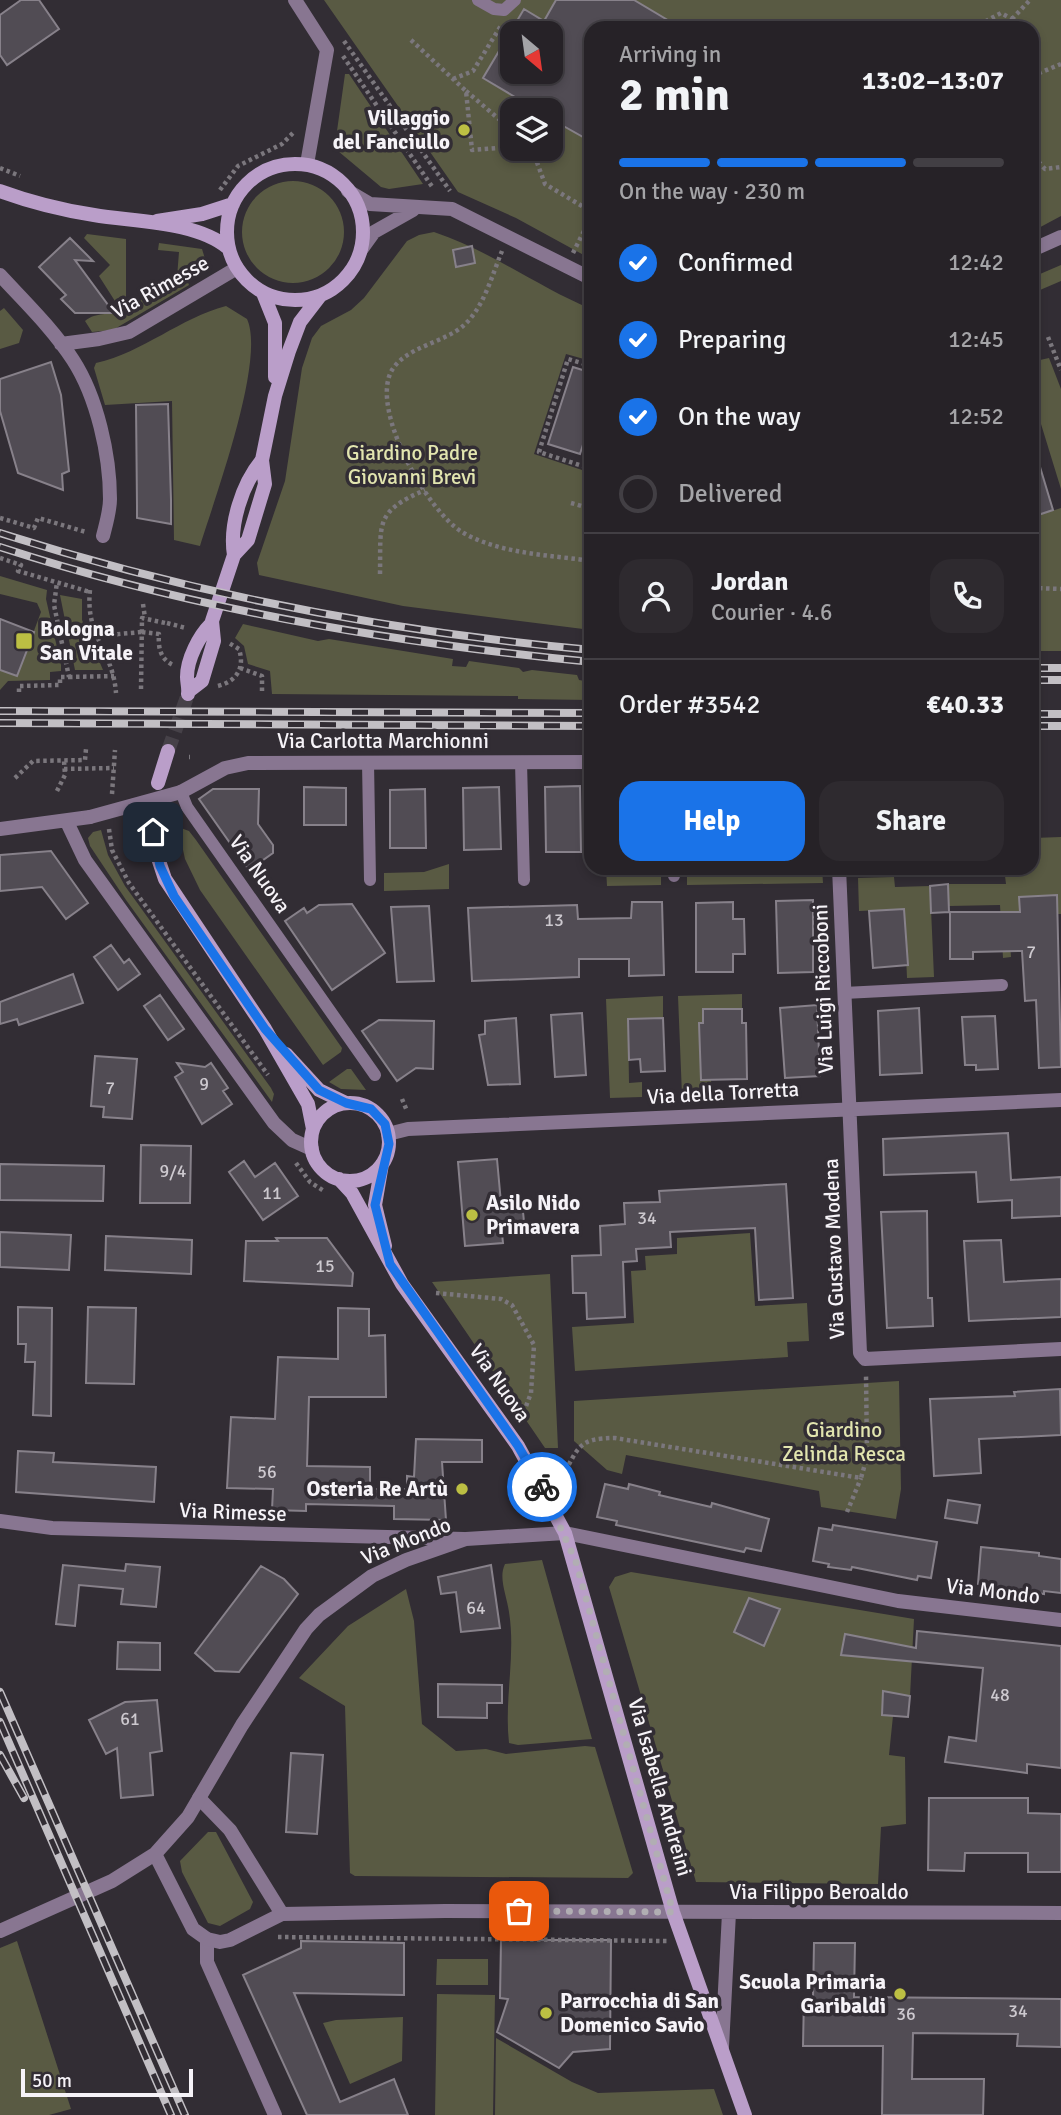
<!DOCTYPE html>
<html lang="en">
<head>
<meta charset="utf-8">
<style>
  body { margin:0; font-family:Signika,sans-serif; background:#2e2a2f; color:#f1f3f6; height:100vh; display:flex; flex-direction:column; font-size:26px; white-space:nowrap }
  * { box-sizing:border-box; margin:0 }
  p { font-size:23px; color:#a4a4a7 }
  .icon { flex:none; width:38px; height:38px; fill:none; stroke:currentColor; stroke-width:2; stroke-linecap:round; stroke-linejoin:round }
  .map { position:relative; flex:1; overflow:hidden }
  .panel { position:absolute; left:584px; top:21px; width:455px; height:854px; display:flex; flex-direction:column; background:#262227; border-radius:21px; box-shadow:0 4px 10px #0003,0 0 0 2px #423f44 }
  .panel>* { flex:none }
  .needle { width:46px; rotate:151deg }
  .tools { position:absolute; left:500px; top:21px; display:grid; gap:14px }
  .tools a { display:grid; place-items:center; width:63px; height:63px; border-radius:14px; background:#262227; box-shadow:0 4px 10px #0003,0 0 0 2px #423f44; font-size:35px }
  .scale { position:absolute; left:21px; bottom:18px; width:172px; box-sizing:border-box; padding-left:7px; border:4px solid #f6f3f8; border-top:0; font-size:19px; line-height:24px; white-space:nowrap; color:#f6f3f8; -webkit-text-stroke:5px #322d34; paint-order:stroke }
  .pin { position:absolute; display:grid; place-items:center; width:60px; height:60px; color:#fff; margin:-30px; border-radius:14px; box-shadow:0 4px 10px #0006 }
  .courier { position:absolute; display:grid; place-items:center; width:70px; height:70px; margin:-35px; border:5px solid #1a73e8; border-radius:50%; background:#fff; color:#222; box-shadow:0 2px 9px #0007 }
  .summary em { font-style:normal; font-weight:800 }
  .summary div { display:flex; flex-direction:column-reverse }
  .summary { display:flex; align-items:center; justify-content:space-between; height:119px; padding:0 35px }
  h1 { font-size:46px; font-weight:800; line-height:52px }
  .bar { display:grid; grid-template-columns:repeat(4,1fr); gap:10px 7px; align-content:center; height:84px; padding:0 35px }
  .bar i { height:9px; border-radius:5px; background:#423f44 }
  .bar .selected { background:#1a73e8 }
  .bar p { grid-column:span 4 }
  .line { display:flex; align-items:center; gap:18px; padding:0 35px; border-top:2px solid #423f44 }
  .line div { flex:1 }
  .round { display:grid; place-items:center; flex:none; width:74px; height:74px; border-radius:21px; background:#2e2a2f }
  ol { padding:0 35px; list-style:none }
  li { display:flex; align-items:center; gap:21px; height:77px }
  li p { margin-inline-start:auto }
  li .icon { padding:7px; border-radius:50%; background:#1a73e8; color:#fff; stroke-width:4 }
  li:last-child { color:#a4a4a7 }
  li i { width:38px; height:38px; border:4px solid #423f44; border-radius:50% }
  .cta { display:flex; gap:14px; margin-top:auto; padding:14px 35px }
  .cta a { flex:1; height:80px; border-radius:21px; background:#1a73e8; color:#fff; font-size:28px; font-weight:800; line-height:80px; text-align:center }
  .cta a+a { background:#2e2a2f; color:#f1f3f6 }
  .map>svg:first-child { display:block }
  .green { fill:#595a43; fill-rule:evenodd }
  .building { fill:#514c54; stroke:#87818a; stroke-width:2; fill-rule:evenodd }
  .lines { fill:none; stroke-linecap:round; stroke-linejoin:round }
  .secondary-tunnel { stroke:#464148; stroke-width:14; stroke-dasharray:14 7; stroke-linecap:butt }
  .path { stroke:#7b777d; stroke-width:4.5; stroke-dasharray:3.5 3.5; stroke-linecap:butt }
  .service { stroke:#887691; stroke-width:12 }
  .minor { stroke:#887691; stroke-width:14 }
  .tertiary { stroke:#887691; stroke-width:14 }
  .secondary { stroke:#ba9ec9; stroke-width:14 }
  .rail-casing { stroke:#c2bfc4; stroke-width:8 }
  .rail { stroke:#322d34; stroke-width:5; stroke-dasharray:16; stroke-linecap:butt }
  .minor-bridge { stroke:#887691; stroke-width:14 }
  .done { stroke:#b1aeb3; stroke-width:7; stroke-dasharray:0 12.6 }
  .route { stroke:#1a73e8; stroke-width:9 }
  .poi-dot { fill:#bcbf43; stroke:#322d34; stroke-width:2.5 }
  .labels { text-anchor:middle; stroke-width:7; stroke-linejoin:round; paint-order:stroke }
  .number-label { font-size:18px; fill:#cdc9cf }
  .poi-label { font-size:21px; font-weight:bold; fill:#f6f3f8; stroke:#322d34; text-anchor:end }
  .street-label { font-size:21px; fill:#f6f3f8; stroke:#322d34 }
  .park-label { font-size:21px; fill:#e2e5af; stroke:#322d34 }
</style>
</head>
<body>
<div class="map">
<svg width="1061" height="2115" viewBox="0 0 1061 2115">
  <rect width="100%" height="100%" fill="#322d34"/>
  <path class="green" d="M324,0H1061V216L1033,231L1032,28H592L591,259L516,218L458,192ZM513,33H551V72H513ZM513,110H551V149H513Z
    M345,74H349L423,184L389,189L381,187L338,151L336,138Z
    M242 232a51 51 0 1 1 102 0a51 51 0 1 1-102 0Z
    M434,232C491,251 538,287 591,309V361L566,354L534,454L591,473V630L403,606L259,575L257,563L285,481L302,368L312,338L321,326L351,310L364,298L407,241L419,235Z
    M87,234L126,239V304L176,290L179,252L158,250L159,243L202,249L206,262L186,277L189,285L113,330L92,332L85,321C97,311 108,317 120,309L99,276L110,265L84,238Z
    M1061,265V281L1033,293V277Z
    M226,306L247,319C266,360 214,500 200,546L174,540L172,401L105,405L94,368L96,363C144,352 180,318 226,306Z
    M4,308L23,330L19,343L0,349V311Z
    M1037,351L1040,360L1049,358L1061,389V489L1033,398V353Z
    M1061,508V651H1033V517Z
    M0,576L47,590L46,599L61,665V671L50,672V680L8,681L0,690V670L17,676L41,612L37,603L0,594Z
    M60,595L82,599V620L103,670H75Z
    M243,624L318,641L329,639L453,659L452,666L466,667L469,661L519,668L523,672L532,670L577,675L579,680L591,682V700L518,699V696L272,694L270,671L248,664L244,646L235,638Z
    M178,827L189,831L196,840L342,1048L341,1052L323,1065L200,890L185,859Z
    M101,830L108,855L125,886L271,1088L274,1094L272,1102L126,900L90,846L88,838L93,832Z
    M1061,837V914H1058L1057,895L1020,914L1008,915L1011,957L1003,958L1000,905L949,906L948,884H1006L1004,868H1032L1033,838Z
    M449,864V889L384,891V873L424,872Z
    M606,868H661V885L607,886Z
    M687,868H822L823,883L687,885Z
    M894,877L895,887L930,886L934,977L907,978L904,909L859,911L858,878Z
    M742,994V1009H704L703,1023L699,1024L701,1080H711L712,1094L682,1095L678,996Z
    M663,996V1018L628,1020L629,1083L642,1082V1097L610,1098L606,999Z
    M347,1069H351L366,1090L341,1089L329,1082Z
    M750,1233L755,1306L807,1303L809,1341L787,1342L788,1357L575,1371L572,1327L634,1323L631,1271L646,1270L645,1256L677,1254V1238Z
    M550,1274L558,1448H545L432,1282Z
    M899,1381L901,1489L896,1519L821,1507L819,1491L626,1455L622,1474L607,1470L574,1441V1401Z
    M542,1560L592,1739L518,1745L509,1743C504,1699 516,1656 509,1612C507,1596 498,1578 505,1564Z
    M631,1572L914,1619L910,1696L883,1692L882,1714L893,1716L889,1755L905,1757L906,1824L881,1827L878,1884L696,1882L609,1587L615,1577Z
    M406,1589L414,1621L422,1724L456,1751L486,1749L506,1754L585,1746L595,1747L633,1873L628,1878L355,1876L350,1873L345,1706L299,1678L348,1626Z
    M208,1832H216L253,1902L250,1909L220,1926L208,1923L182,1872L180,1861Z
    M17,1941L71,2109L49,2115H0V1948Z
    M437,1959H488V1985H436Z
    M437,1994L495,1995L493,2115H435Z
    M403,2017L402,2061L350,2084L323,2023L336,2020Z
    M496,2038L572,2082L598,2093L714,2089L723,2115H495Z"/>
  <path class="building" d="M21,0H39L59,29L7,65L0,55V15Z
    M556,0H634L681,28H592V142L551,119V110H537L483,78L524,9L544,21ZM513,33H551V72H513Z
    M70,238L93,261L75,260L114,313H75L61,299L66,295L39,267Z
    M472,246L475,263L456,267L453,250Z
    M51,362L61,395L69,471L62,474L63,490L18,473L0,411V379Z
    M573,367L592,373V434L587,432L580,454L548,444Z
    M168,404L171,500V524L137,518V505L136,405Z
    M1032,457H1037L1053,510L1032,517Z
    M0,619L34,632L17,676L0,670Z
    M580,786L581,852H546L545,787Z
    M304,787L346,788V825H304Z
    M499,787L501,849L464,850L463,788Z
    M213,789H259L258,824L273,845V853L249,870L199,799Z
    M425,789L426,848H390V790Z
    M51,851L88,903L66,919L42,887L0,891V855Z
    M948,884L949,912L931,913L930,886Z
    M1057,895L1061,1067L1039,1068L1036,1000L1025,1001L1022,951L973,952V959H950V912H1020L1019,897Z
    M813,900V972L778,973L776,901Z
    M632,902H662L664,975L629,976V959H579V977L472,981L468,908L577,905L578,919L631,918Z
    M733,902V919H744L745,954H733V972H696V903Z
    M352,904L385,953L332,990L285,921L304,908L307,913L319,905Z
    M429,906L434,981L397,982L391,907Z
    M904,909L908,965L873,968L869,911Z
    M111,945L124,963L129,959L140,974L118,990L94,957Z
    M73,974L83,1003L19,1025L17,1019L0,1024V1002Z
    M160,995L184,1029L168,1040L144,1006Z
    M817,1005L820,1076L785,1078L780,1008Z
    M919,1008L922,1073L880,1075L878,1011Z
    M703,1009H742V1023H746L747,1079L701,1080L699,1023H703Z
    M582,1013L586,1075L555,1077L551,1015Z
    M995,1016L998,1069L976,1070V1065H965L962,1017Z
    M516,1018L520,1084L488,1085L479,1035L485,1034V1021Z
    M663,1018L665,1071L641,1072L640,1059L629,1060L628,1019Z
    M379,1020L434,1021L433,1069L416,1068L397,1081L362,1031Z
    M95,1056L137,1059L132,1119L103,1117L104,1107L91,1106Z
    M177,1063L205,1067L211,1063L228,1088L223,1091L232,1104L202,1124L175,1077L183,1072Z
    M1008,1133L1011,1180L1061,1177V1216L1012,1218V1200L978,1202L976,1172L884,1175L883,1139Z
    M141,1145L191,1146L190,1203H140Z
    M497,1159L501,1203L522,1201L524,1222L501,1224L503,1243L465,1246L458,1162Z
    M244,1161L255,1177L275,1163L298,1196L263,1220L229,1172Z
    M0,1164L104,1166L103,1201L0,1200Z
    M786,1184L793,1298L759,1300L755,1228L670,1232L671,1247L636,1249L637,1261L623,1262L625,1317L587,1319L586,1293H573L572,1256L601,1255L600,1226L625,1224L624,1203L660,1202L659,1191Z
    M927,1211L928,1298H932L933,1326L887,1328L881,1212Z
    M0,1232L71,1235L69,1270L0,1267Z
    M106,1236L192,1240L191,1274L105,1270Z
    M276,1238H327L353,1273L352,1286L244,1281L246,1241H278Z
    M1001,1240L1004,1282L1061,1279V1317L969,1321L964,1241Z
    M18,1307L52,1308L51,1416L33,1415L35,1362H25L26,1344H18Z
    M88,1307L136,1308L134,1384L86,1383Z
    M338,1308L369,1309V1336L385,1335L386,1397H309L307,1466L370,1467V1489H407V1476L414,1477L416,1439L482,1440V1462H442L446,1520L394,1519V1506L306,1504V1511L272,1510L273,1489L227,1488L231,1417L275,1419L278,1357L338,1359Z
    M1060,1389L1061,1435L979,1439L981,1473L934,1476L930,1399L1015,1396L1014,1392Z
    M18,1451L54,1453L53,1462L156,1467L154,1502L16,1492Z
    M605,1484L628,1489L629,1484L660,1492L659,1495L711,1507L712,1503L769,1519L761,1551L746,1548L744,1552L616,1525L617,1521L597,1517Z
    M948,1500L980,1505L977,1523L945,1518Z
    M833,1525L937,1542L931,1578L918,1576L917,1580L852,1567L851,1570L828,1567L829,1564L813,1561L819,1528L832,1530Z
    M981,1547L1039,1553V1556L1061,1559V1593L1044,1591V1594L978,1584Z
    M126,1564L160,1567L156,1607L121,1604L123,1589L79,1585L75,1626L56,1624L63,1565L125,1571Z
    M491,1565L500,1628L461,1632L456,1592L441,1594L438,1577Z
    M261,1566L284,1579L298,1594L239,1672L215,1671L195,1653Z
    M749,1598L780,1609L764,1646L734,1632Z
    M917,1631L1061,1646V1768L1027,1764V1773L945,1762L949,1737L976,1741L983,1668L841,1655L845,1634L916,1648Z
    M118,1642L160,1643V1670L117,1669Z
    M438,1684L502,1685V1703H487V1718L438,1717Z
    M883,1691L910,1696L908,1717L882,1715Z
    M157,1700L162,1751L150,1753L153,1795L121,1798L117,1748L106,1754L89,1720L125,1702Z
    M291,1753L323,1755L317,1834L286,1832Z
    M929,1798H1028V1813L1061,1814V1872H1028V1853H965L964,1871L928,1870Z
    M501,1940H611L610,2049L573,2052L559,2068L497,2032L508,1999L500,1998Z
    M301,1941L404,1943V1995L294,1993L340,2102L394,2079L408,2115H307L243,1975L301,1948Z
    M814,1943H855L854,1997L1061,1999V2047L1017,2046L1018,2034L913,2033L912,2079H984L983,2115H882L883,2046H803L804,1997H813Z"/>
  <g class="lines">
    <path class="secondary-tunnel" d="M168,751L188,694"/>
    <path class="path" d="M1012,19L1030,0
      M973,28L1001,13L1012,19L1014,28
      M411,40L466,91L472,150L513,147
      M344,41L450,191
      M343,56L433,188
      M1032,76L1061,64
      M453,79L473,71L502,24
      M466,91L513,131
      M1032,134L1037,160
      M532,149L545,184L592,212
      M1032,160H1037L1045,169L1061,167
      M0,168L20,176
      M220,190L238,166L282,144L294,132
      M502,251C492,275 484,308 463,326C443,343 406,347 392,370C369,409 428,512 462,532C499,554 550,555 592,561
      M573,253L592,215
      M1048,337L1061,370
      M592,366L568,359L539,452L592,469
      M571,503L592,509
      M0,518L34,528L38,518L86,532
      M0,558L21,565L18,571L90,592
      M380,574C381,523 374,512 425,490
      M1032,588L1061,589
      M90,590C85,637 113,650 116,693
      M143,604L145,618
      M167,623L186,628
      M142,632L159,634C158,647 160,659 173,665
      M96,636L142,632V629
      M240,668L262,676V694
      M69,677L114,676
      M218,686C237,681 245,668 239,649L229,643
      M141,689L142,618L170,624
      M19,692V686L60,685V677H69L54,605L57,582
      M189,757H190
      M64,769L114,768
      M15,778L33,761L85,760L86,749
      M57,791L65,775L64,761
      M112,794L115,750
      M109,829L112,850L129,883L268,1075
      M402,1099L407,1111
      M296,1163L310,1182L324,1191
      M436,1293L501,1299L512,1305L534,1345L531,1393L522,1417
      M562,1477C579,1447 578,1438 615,1438L861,1478L867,1457L866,1374
      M847,1512L861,1478
      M278,1937L667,1941"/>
    <path class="service" d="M478,0L494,9L504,10L515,0
      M368,762L370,880
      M521,762L524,880
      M181,792L187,807L375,1075
      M674,868V876
      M844,993L1002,985"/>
    <path class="minor" d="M295,0L327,50L307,164
      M0,275C25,302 53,329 73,360C97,397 110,455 110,499C110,511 106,524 103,536
      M61,344L99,339L129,332L237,268
      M181,792L225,768L248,763L592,762
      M67,822L85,860L274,1123L292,1140L312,1149
      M0,829L90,817
      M839,868L860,1353L865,1359L1061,1349
      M388,1134L408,1129L1061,1100
      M0,1521L52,1528L464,1539
      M199,1798L230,1830L282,1914
      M207,1939V1962L275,2115"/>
    <path class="tertiary" d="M348,191L370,204L452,209L592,279
      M361,250L374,232L413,210
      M1032,250L1061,237
      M155,1854L193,1929L207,1939L220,1942L230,1940L282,1914L445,1911L1061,1913
      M0,1931L112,1881L155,1854L188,1817L242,1725L306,1629L319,1615L372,1576L406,1560L466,1539L565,1533L898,1601L1061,1620
      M722,2047L729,1913"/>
    <path class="secondary" d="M227 232a68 68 0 1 1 136 0a68 68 0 1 1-136 0Z
      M0,191C30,202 62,210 94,215C134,222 196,221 228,248
      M157,221L202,214L233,204
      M263,293L275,323V377
      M234,555C229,525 242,484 262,460
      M189,691L202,681L214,641L212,621L234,555L248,540L265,484L262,460L275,396L289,351L300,322L320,296
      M188,694C189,688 187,683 187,677C187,659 199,636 211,624
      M158,783L168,751
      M153,816L156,852L165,879L265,1029L308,1104L313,1129
      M286,1054L319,1090L346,1103
      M311 1142a39 39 0 1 1 78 0a39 39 0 1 1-78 0Z
      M382,1164L375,1205L385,1246
      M339,1179L352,1193L402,1284L518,1446L565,1533L673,1912L745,2115"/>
    <g class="rail-casing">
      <path id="rail" d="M0,533C192,594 391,632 592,650
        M0,547C191,609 392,643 592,662
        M1032,668H1061
        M1032,680H1061
        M0,711L592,713
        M1032,714H1061
        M0,723L592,726
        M1032,726H1061
        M0,1692L185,2115
        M0,1722L171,2115
        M0,1755L24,1798"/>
    </g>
    <use href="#rail" class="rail"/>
    <path class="minor-bridge" d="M90,817L181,792"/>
  </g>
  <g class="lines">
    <path class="done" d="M519,1911L673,1912L576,1562L542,1487"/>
    <path class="route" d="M153,832L160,866L174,896L265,1029L319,1090L346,1103L371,1109L385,1124L389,1144L375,1205L390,1264L518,1446L542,1487"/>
  </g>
  <g class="poi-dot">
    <circle cx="464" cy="130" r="7"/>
    <rect x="15" y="632" width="18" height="18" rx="3.5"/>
    <circle cx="472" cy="1215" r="7"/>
    <circle cx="462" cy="1489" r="7"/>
    <circle cx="900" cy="1994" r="7"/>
    <circle cx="546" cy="2013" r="7"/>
  </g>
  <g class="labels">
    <g class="number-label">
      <text x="554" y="926">13</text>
      <text x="1031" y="958">7</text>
      <text x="204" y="1090">9</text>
      <text x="110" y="1094">7</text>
      <text x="173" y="1177">9/4</text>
      <text x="272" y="1199">11</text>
      <text x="647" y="1224">34</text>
      <text x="325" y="1272">15</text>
      <text x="267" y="1478">56</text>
      <text x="476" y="1614">64</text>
      <text x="1000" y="1701">48</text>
      <text x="130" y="1725">61</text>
      <text x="1018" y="2017">34</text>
      <text x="906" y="2020">36</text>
    </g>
    <g class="poi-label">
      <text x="450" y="125">Villaggio<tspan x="450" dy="24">del Fanciullo</tspan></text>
      <text x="40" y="636" text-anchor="start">Bologna<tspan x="40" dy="24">San Vitale</tspan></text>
      <text x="486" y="1210" text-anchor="start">Asilo Nido<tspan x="486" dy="24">Primavera</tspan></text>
      <text x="448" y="1496">Osteria Re Artù</text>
      <text x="886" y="1989">Scuola Primaria<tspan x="886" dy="24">Garibaldi</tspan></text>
      <text x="560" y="2008" text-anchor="start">Parrocchia di San<tspan x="560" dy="24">Domenico Savio</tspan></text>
    </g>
    <g class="street-label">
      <text transform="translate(160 287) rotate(-29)" y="7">Via Rimesse</text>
      <text x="383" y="748">Via Carlotta Marchionni</text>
      <text transform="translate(260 874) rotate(55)" y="7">Via Nuova</text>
      <text transform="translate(823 989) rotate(-92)" y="7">Via Luigi Riccoboni</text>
      <text transform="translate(723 1093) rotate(-3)" y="7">Via della Torretta</text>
      <text transform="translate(834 1249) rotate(-92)" y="7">Via Gustavo Modena</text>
      <text transform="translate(500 1383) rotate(55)" y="7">Via Nuova</text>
      <text transform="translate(233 1512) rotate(2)" y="7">Via Rimesse</text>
      <text transform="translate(406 1541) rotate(-22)" y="7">Via Mondo</text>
      <text transform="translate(993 1591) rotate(7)" y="7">Via Mondo</text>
      <text transform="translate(660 1787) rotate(74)" y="7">Via Isabella Andreini</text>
      <text x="819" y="1899">Via Filippo Beroaldo</text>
    </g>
    <g class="park-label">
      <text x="412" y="460">Giardino Padre<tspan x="412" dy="24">Giovanni Brevi</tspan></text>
      <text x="844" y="1437">Giardino<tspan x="844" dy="24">Zelinda Resca</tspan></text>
    </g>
  </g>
</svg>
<div class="tools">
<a><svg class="needle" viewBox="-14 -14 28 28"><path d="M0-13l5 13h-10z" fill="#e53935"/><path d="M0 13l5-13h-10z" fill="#a4a4a7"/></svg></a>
<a><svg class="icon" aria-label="layers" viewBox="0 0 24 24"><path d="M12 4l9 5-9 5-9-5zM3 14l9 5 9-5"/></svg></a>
</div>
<div class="scale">50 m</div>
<div class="pin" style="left:519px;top:1911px;background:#ea580c"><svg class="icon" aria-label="bag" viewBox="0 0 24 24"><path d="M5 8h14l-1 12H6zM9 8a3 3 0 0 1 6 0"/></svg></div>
<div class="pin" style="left:153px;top:832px;background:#1f2937"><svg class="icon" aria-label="home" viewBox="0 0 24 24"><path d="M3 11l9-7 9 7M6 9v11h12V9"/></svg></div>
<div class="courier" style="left:542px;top:1487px"><svg class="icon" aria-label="bike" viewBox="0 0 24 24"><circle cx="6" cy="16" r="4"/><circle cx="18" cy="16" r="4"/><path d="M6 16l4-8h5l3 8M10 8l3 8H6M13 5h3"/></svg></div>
<section class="panel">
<div class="summary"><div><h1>2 min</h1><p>Arriving in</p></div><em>13:02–13:07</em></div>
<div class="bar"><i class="selected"></i><i class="selected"></i><i class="selected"></i><i></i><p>On the way · 230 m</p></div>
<ol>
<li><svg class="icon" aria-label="check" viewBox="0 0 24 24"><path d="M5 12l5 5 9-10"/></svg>Confirmed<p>12:42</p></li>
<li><svg class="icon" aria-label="check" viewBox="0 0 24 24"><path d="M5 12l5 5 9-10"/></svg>Preparing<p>12:45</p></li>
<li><svg class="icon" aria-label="check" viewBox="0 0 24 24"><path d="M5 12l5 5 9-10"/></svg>On the way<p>12:52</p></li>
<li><i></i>Delivered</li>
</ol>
<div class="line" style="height:126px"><a class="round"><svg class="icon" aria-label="person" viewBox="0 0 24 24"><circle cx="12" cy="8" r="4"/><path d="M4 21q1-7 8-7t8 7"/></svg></a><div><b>Jordan</b><p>Courier · 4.6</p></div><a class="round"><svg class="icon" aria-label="phone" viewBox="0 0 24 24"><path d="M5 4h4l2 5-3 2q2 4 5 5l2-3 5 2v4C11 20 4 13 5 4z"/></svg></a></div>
<div class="line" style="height:91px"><div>Order #3542</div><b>€40.33</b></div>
<div class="cta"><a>Help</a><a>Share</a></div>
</section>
</div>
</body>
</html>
